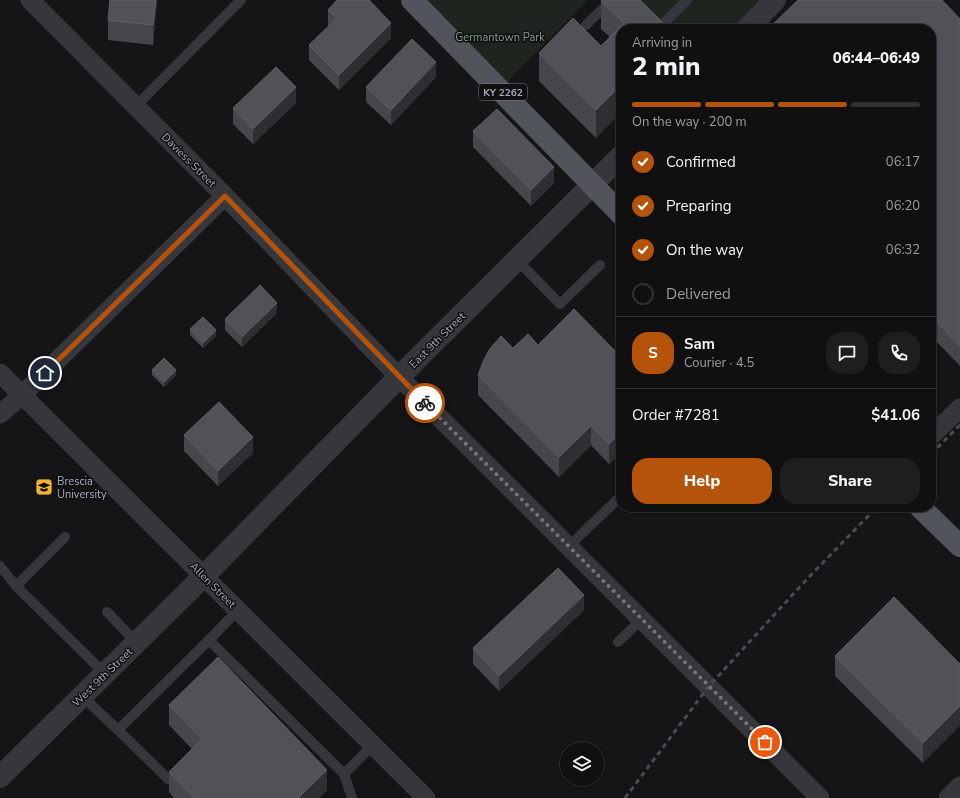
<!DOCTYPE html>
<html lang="en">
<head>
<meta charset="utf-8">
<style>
  body { margin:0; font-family:"Nunito Sans",sans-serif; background:#1e1e1f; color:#f1f3f6; height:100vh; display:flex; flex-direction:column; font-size:15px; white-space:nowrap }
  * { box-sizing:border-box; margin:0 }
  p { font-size:13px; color:#9c9d9f }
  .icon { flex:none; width:22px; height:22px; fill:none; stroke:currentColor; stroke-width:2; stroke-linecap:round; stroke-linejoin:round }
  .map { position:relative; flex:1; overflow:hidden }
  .details { position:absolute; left:616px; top:24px; width:320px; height:488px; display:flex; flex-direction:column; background:#101011; border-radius:16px; box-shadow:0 1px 3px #0004,0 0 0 1px #303031 }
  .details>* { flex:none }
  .fabs { position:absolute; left:560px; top:742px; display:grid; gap:8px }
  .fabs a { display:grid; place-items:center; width:44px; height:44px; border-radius:50%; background:#101011; box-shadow:0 1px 3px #0004,0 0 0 1px #303031; font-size:20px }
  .pin { position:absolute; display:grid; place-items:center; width:34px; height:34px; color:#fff; margin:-17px; border:2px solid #fff; border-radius:50%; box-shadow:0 1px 4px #0007 }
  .courier { position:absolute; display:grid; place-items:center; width:40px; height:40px; margin:-20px; border:3px solid #b45309; border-radius:50%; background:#fff; color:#222; box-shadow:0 1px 5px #0007 }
  .overview em { font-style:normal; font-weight:800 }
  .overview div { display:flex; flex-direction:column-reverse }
  .overview { display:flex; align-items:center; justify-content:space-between; height:68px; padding:0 16px }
  h1 { font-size:26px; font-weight:800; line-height:30px }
  .bar { display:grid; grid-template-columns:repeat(4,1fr); gap:6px 4px; align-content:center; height:48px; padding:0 16px }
  .bar i { height:5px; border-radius:3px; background:#303031 }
  .bar .current { background:#b45309 }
  .bar p { grid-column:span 4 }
  .line { display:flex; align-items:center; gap:10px; padding:0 16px; border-top:1px solid #303031 }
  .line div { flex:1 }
  .round { display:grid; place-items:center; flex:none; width:42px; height:42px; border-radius:16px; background:#1e1e1f }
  ol { padding:0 16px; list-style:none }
  li { display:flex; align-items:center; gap:12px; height:44px }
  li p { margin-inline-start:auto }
  li .icon { padding:4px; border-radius:50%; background:#b45309; color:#fff; stroke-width:4 }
  li:last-child { color:#9c9d9f }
  li i { width:22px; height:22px; border:2px solid #303031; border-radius:50% }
  .button { display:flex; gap:8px; margin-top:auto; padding:8px 16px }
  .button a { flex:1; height:46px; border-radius:16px; background:#b45309; color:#fff; font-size:16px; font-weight:800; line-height:46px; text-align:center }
  .button a+a { background:#1e1e1f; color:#f1f3f6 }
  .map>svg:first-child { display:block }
  .green { fill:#1d251e }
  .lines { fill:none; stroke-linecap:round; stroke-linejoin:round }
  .service { stroke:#36373c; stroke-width:10 }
  .minor { stroke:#36373c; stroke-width:19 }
  .tertiary { stroke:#36373c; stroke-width:22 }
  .primary { stroke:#52545b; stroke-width:22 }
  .rail { stroke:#494b51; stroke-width:3; stroke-dasharray:5 4; stroke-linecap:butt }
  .wall { fill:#46474c }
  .shaded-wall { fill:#2e2f32 }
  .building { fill:#515258; stroke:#5e6066 }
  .done { stroke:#74767f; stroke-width:4; stroke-dasharray:0 7.2 }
  .route { stroke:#b45309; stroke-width:5 }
  .labels { text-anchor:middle; stroke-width:3; stroke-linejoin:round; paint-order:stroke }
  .shield { fill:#101012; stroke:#7a7c86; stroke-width:1 }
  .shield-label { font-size:10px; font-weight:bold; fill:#a7abb7 }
  .park-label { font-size:11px; fill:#7ea181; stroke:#101012 }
  .street-label { font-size:11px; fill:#a7abb7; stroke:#101012 }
  .poi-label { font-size:11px; fill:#a7abb7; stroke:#101012; text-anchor:start }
</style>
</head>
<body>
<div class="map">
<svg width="960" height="798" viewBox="0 0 960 798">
  <rect width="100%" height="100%" fill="#151517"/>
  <path class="green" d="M412,0H588L500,89Z
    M604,0H775L747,29H634Z"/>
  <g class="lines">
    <path class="service" d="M586,25L612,0
      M658,29L687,0
      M136,106L241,0
      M517,260L560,304L600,265
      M569,546L621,496
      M0,566L16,586L105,674
      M16,586L65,537
      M238,610L209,640L344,774
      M107,612L137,643
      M618,642L642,619
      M82,696L118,730
      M169,780L118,730L209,640
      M352,798L344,774L373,745"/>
    <path class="minor" d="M30,0L225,196L399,377L820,798
      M0,373L426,798
      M0,414L22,395L225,196
      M931,436L960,408
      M948,798L960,786"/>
    <path class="tertiary" d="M747,29L775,0
      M0,777L204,576L399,377L621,156"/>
    <path class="primary" d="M412,0L621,214
      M920,507L960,546"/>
    <path class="rail" d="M931,454L960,425
      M625,798L709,686L808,578L877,507"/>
  </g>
  <path class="wall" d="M110,0H157L153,45L108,40V20Z
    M640,0L596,138L539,81V53L601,46L610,37L601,29V1Z
    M328,10L391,38L339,90L309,60V45L329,26L328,25Z
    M960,19V366L937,342L931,347V29Z
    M436,77L391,125L366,102V87Z
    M296,103L253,144L233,124V108Z
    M473,131L554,183L531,206L473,147Z
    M277,313L242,347L225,330V319Z
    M190,329L216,336L203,348L190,335Z
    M538,345L620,356H621V452L609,464L591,445L559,477L478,395V375L513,348Z
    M152,370L176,375L164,387L152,375Z
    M184,435L253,453L218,486L184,451Z
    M584,610L499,691L473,664V648Z
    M835,656L960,664L923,763L835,676Z
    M169,705L327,790L319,798H174L169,792V772L192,749L169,725Z"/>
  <path class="shaded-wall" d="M156,0H157L153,45V25Z
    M391,23V38L339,90V75Z
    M436,62V77L391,125V110Z
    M621,85V113L596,138V110Z
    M296,87V103L253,144V129Z
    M554,167V183L531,206V190Z
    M277,303V313L242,347V337Z
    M937,322V342L931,347V327Z
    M216,330V336L203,348V343Z
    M176,370V375L164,387V382Z
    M591,426V445L559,477V457Z
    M621,432V452L609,464V444Z
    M253,437V453L218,486V471Z
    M584,595V610L499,691V676Z
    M960,706V726L923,763V743Z
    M327,770V790L319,798H298Z"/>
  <path class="building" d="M110,0H156L153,25L108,20Z
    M337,0H369L391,23L339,75L309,45L337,18L328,10Z
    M602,0H640L669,29H621V85L596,110L539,53L573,18L601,46L624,23L601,1Z
    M798,0H942L960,19V346L937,322L931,327V29H768Z
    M412,39L436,62L391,110L366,87Z
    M276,67L296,87L253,129L233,108Z
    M497,109L554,167L531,190L473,131Z
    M260,285L277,303L242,337L225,319Z
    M574,309L620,356H621V432L609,444L591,426L559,457L478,375L483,362L489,350L501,336L513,348L528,334L538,345Z
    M203,317L216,330L203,343L190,329Z
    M164,358L176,370L164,382L152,370Z
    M219,402L253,437L218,471L184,435Z
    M558,568L584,595L499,676L473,648Z
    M894,597L960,664V706L923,743L835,656Z
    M218,657L327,770L298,798H194L169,772L202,739L169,705Z"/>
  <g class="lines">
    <path class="done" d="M425,403L765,742"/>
    <path class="route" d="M45,373L225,196L425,403"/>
  </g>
  <defs>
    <g id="university-square" transform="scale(0.9)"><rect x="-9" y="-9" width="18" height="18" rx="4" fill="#eeb436" stroke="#101012"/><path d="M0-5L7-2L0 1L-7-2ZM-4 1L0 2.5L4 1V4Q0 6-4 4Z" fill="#111"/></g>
  </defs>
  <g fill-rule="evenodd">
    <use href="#university-square" x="44" y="487"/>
  </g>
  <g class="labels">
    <rect class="shield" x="479" y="84" width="48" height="16" rx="3"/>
    <g class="shield-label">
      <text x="503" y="96">KY 2262</text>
    </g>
    <g class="park-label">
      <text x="500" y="41">Germantown Park</text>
    </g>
    <g class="street-label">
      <text transform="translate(189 160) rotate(45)" y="4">Daviess Street</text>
      <text transform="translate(437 340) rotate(-45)" y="4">East 9th Street</text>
      <text transform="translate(213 585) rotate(45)" y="4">Allen Street</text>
      <text transform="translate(102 677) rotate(-44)" y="4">West 9th Street</text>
    </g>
    <g class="poi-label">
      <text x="57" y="485">Brescia<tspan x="57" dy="13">University</tspan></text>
    </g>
  </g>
</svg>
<div class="fabs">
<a><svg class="icon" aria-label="layers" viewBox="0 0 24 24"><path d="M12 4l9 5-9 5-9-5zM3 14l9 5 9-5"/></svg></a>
</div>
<div class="pin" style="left:765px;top:742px;background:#ea580c"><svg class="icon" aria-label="bag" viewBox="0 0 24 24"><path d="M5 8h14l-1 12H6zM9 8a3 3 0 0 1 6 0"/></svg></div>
<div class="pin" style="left:45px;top:373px;background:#1f2937"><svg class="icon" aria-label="home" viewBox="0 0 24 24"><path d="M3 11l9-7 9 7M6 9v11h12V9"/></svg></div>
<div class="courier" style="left:425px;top:403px"><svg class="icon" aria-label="bike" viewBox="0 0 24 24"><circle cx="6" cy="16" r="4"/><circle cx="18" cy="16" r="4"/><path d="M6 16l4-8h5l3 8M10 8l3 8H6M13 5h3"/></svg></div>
<section class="details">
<div class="overview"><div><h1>2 min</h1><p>Arriving in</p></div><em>06:44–06:49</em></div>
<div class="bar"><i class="current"></i><i class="current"></i><i class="current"></i><i></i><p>On the way · 200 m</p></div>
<ol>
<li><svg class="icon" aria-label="check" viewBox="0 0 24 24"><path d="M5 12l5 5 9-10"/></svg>Confirmed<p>06:17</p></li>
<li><svg class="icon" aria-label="check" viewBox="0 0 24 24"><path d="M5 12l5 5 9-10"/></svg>Preparing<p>06:20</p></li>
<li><svg class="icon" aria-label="check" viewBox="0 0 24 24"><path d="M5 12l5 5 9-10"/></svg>On the way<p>06:32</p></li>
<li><i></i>Delivered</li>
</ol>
<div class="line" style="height:72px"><b class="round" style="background:#b45309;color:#fff">S</b><div><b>Sam</b><p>Courier · 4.5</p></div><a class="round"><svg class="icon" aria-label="chat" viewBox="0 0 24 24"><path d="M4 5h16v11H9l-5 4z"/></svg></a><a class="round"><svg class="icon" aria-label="phone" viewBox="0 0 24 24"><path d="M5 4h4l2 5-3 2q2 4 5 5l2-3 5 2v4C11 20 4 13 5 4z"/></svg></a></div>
<div class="line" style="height:52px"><div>Order #7281</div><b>$41.06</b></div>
<div class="button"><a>Help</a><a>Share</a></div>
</section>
</div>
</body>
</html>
